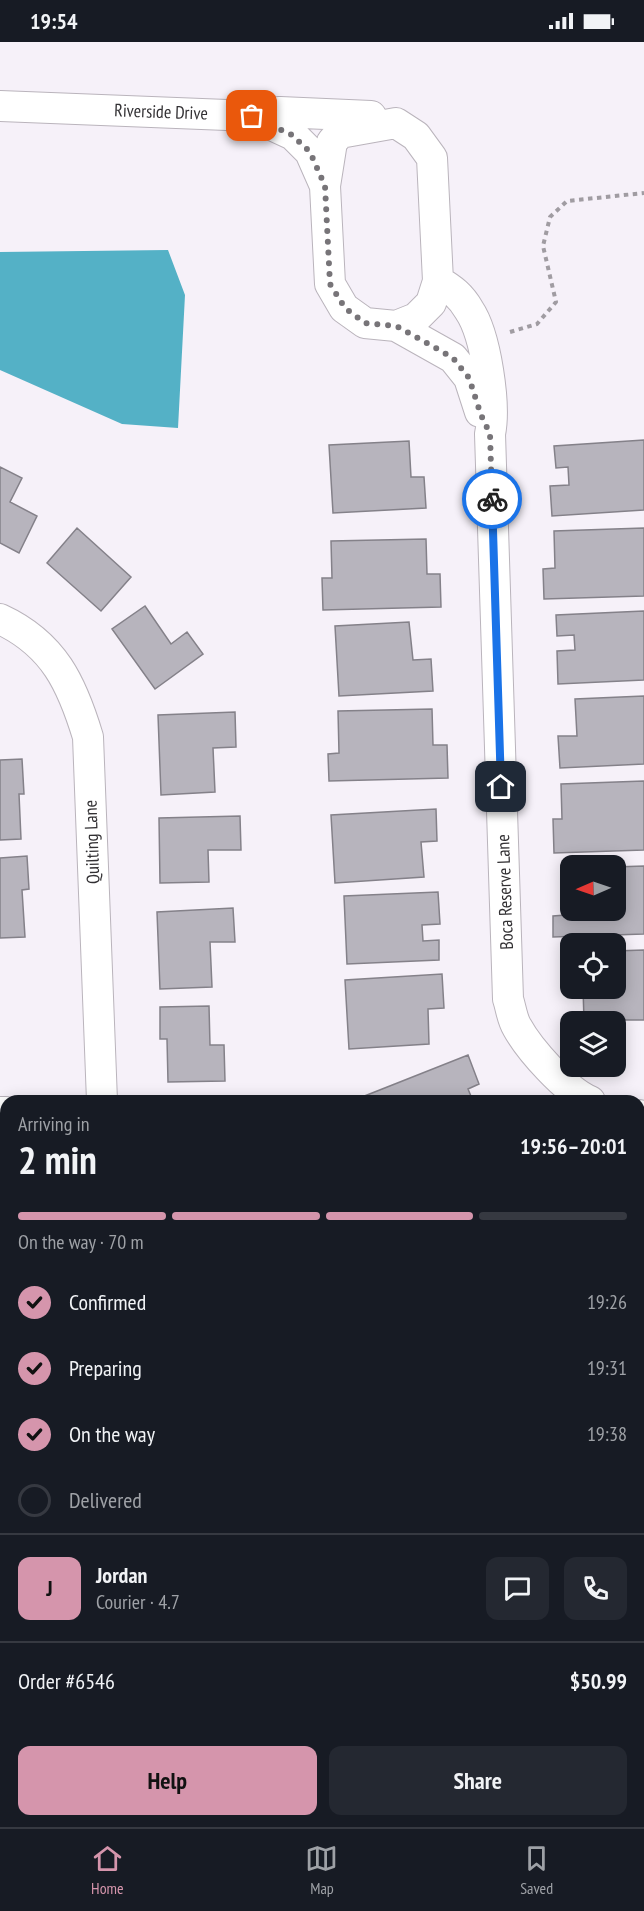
<!DOCTYPE html>
<html lang="en">
<head>
<meta charset="utf-8">
<style>
  body { margin:0; font-family:"PT Sans Narrow",sans-serif; background:#242831; color:#f1f3f6; height:100vh; display:flex; flex-direction:column; font-size:22px; white-space:nowrap }
  * { box-sizing:border-box; margin:0 }
  p { font-size:20px; color:#9ea1a6 }
  .icon { flex:none; width:33px; height:33px; fill:none; stroke:currentColor; stroke-width:2; stroke-linecap:round; stroke-linejoin:round }
  .map { position:relative; flex:1; overflow:hidden }
  .panel { position:absolute; left:0px; top:1053px; width:645px; height:732px; display:flex; flex-direction:column; background:#171b24; border-radius:18px 18px 0 0; box-shadow:0 3px 15px #0003 }
  .panel>* { flex:none }
  .needle { width:39px; rotate:268deg }
  .buttons { position:absolute; left:560px; top:813px; display:grid; gap:12px }
  .buttons a { display:grid; place-items:center; width:66px; height:66px; border-radius:12px; background:#171b24; box-shadow:0 3px 15px #0003; font-size:30px }
  .pin { position:absolute; display:grid; place-items:center; width:51px; height:51px; color:#fff; margin:-26px; border-radius:12px; box-shadow:0 3px 9px #0006 }
  .courier { position:absolute; display:grid; place-items:center; width:60px; height:60px; margin:-30px; border:4px solid #1a73e8; border-radius:50%; background:#fff; color:#222; box-shadow:0 2px 8px #0007 }
  .summary em { font-style:normal; font-weight:700 }
  .summary div { display:flex; flex-direction:column-reverse }
  .summary { display:flex; align-items:center; justify-content:space-between; height:102px; padding:0 18px }
  h1 { font-size:39px; font-weight:700; line-height:45px }
  .bar { display:grid; grid-template-columns:repeat(4,1fr); gap:9px 6px; align-content:center; height:72px; padding:0 18px }
  .bar i { height:8px; border-radius:4px; background:#363941 }
  .bar .selected { background:#d595ac }
  .bar p { grid-column:span 4 }
  .line { display:flex; align-items:center; gap:15px; padding:0 18px; border-top:2px solid #363941 }
  .line div { flex:1 }
  .round { display:grid; place-items:center; flex:none; width:63px; height:63px; border-radius:12px; background:#242831 }
  ol { padding:0 18px; list-style:none }
  li { display:flex; align-items:center; gap:18px; height:66px }
  li p { margin-inline-start:auto }
  li .icon { padding:6px; border-radius:50%; background:#d595ac; color:#111; stroke-width:4 }
  li:last-child { color:#9ea1a6 }
  li i { width:33px; height:33px; border:3px solid #363941; border-radius:50% }
  .primary-button { display:flex; gap:12px; margin-top:auto; padding:12px 18px }
  .primary-button a { flex:1; height:69px; border-radius:12px; background:#d595ac; color:#111; font-size:24px; font-weight:700; line-height:69px; text-align:center }
  .primary-button a+a { background:#242831; color:#f1f3f6 }
  .status { display:flex; justify-content:space-between; align-items:center; height:42px; padding:0 30px; background:#171b24; direction:ltr }
  .status svg { height:16px; fill:currentColor }
  .dock { display:flex; justify-content:space-around; align-items:center; height:84px; border-top:2px solid #363941; background:#171b24; font-size:16px; color:#9ea1a6 }
  .dock a { display:grid; justify-items:center; gap:3px }
  .dock .selected { color:#d595ac }
  .map>svg:first-child { display:block }
  .water { fill:#54b1c6 }
  .building { fill:#b7b4bd; stroke:#848189; stroke-width:1.5 }
  .lines { fill:none; stroke-linecap:round; stroke-linejoin:round }
  .minor-casing { stroke:#bab4bc; stroke-width:32 }
  .path { stroke:#a09ca2; stroke-width:4; stroke-dasharray:4.5 4.5; stroke-linecap:butt }
  .minor { stroke:#fff; stroke-width:30 }
  .done { stroke:#777478; stroke-width:6; stroke-dasharray:0 10.8 }
  .route { stroke:#1a73e8; stroke-width:8 }
  .labels { text-anchor:middle; stroke-width:6; stroke-linejoin:round; paint-order:stroke }
  .street-label { font-size:18px; fill:#323033; stroke:#fff }
</style>
</head>
<body>
<div class="status"><b>19:54</b><svg viewBox="0 0 49 12"><path d="M0 12V9h3v3zM5 12V6h3v6zM10 12V3h3v9zM15 12V0h3v12zM26 1h20v11H26zM47 4h2v5h-2z"/></svg></div>
<div class="map">
<svg width="644" height="1785" viewBox="0 0 644 1785">
  <rect width="100%" height="100%" fill="#f6f1f9"/>
  <path class="water" d="M168,208L185,253L178,386L122,382L0,328V210Z
    M639,1316L644,1318V1693H639Z"/>
  <path class="building" d="M644,398V468L552,474L550,444L569,443L568,425L556,426L554,404Z
    M409,399L411,435H424L426,466L333,471L329,403Z
    M0,425L22,436L10,460L37,474L19,511L0,501Z
    M77,486L131,535L101,569L47,521Z
    M644,486V554L544,557L543,527L555,526L554,489Z
    M426,497L427,532H440L441,565L323,568L322,536H332L331,499Z
    M145,564L171,602L187,590L203,612L155,647L112,587Z
    M644,569V638L558,642L557,609L575,608L574,593L557,594L556,573Z
    M409,580L413,618L431,617L433,649L339,654L335,584Z
    M644,654V722L560,726L558,694H577L575,657Z
    M432,667L433,703H447L448,736L329,739L328,712L339,711L338,669Z
    M235,670L236,705L213,706L215,750L161,753L158,673Z
    M22,717L24,752H19L21,797L0,798V718Z
    M644,739V808L554,811L553,777H562L561,742Z
    M436,767L437,799L421,800L424,835L335,841L331,773Z
    M240,774L241,808H208L209,840L160,841L159,776Z
    M27,814L29,847L22,848L25,895L0,896V816Z
    M644,824V892L553,895V874L566,873L564,827L570,826V868H615V825Z
    M438,850L440,882L422,883L423,899L439,898V918L347,922L344,854Z
    M233,866L235,900H210L212,945L160,947L157,870Z
    M644,908V978H584L583,946H615V909Z
    M442,932L444,966L428,967L429,1002L349,1007L345,938Z
    M209,964L210,1003H224L225,1039L168,1040L167,997H160V965Z
    M468,1013L479,1042L468,1047L473,1059H358L357,1057Z
    M0,1136H6V1215H0Z
    M644,1182V1244L639,1243V1202Z
    M0,1286H6V1331L0,1332Z
    M0,1454H6V1534H0Z
    M0,1551H6V1630H1Z
    M0,1680H6V1722L0,1723Z
    M0,1749H6V1779H45V1785H0Z
    M193,1779H262V1785H193Z"/>
  <g class="lines">
    <g class="minor-casing">
      <path id="minor" d="M0,64L252,74L293,93L310,110L325,144
        M255,73L280,70L371,74
        M396,81L416,94L432,116L438,239L431,261L416,276L396,284L365,281L344,266L330,242L325,144L332,100L340,91Z
        M438,239C452,247 461,254 469,268C486,293 496,363 490,392L508,957C511,966 512,977 517,985C529,1007 566,1049 590,1059
        M396,284L453,316L469,336L480,370
        M0,577C54,602 72,642 88,695L102,1059
        M0,1070H6
        M639,1073L644,1075
        M0,1396H6
        M127,1779V1785"/>
    </g>
    <path class="path" d="M510,290L537,282L556,260L543,204L550,175L567,159L644,151"/>
    <use href="#minor" class="minor"/>
  </g>
  <g class="lines">
    <path class="done" d="M252,74L292,93L310,110L325,144L330,242L345,266L365,281L396,284L441,309L453,316L469,336L481,373L490,392L492,457"/>
    <path class="route" d="M492,457L501,745"/>
  </g>
  <g class="labels">
    <g class="street-label">
      <text transform="translate(161 70) rotate(2)" y="6">Riverside Drive</text>
      <text transform="translate(92 800) rotate(-92)" y="6">Quilting Lane</text>
      <text transform="translate(505 850) rotate(-92)" y="6">Boca Reserve Lane</text>
    </g>
  </g>
</svg>
<div class="buttons">
<a><svg class="needle" viewBox="-14 -14 28 28"><path d="M0-13l5 13h-10z" fill="#e53935"/><path d="M0 13l5-13h-10z" fill="#9ea1a6"/></svg></a>
<a><svg class="icon" aria-label="locate" viewBox="0 0 24 24"><circle cx="12" cy="12" r="6"/><path d="M12 2v4M12 18v4M2 12h4M18 12h4"/></svg></a>
<a><svg class="icon" aria-label="layers" viewBox="0 0 24 24"><path d="M12 4l9 5-9 5-9-5zM3 14l9 5 9-5"/></svg></a>
</div>
<div class="pin" style="left:252px;top:74px;background:#ea580c"><svg class="icon" aria-label="bag" viewBox="0 0 24 24"><path d="M5 8h14l-1 12H6zM9 8a3 3 0 0 1 6 0"/></svg></div>
<div class="pin" style="left:501px;top:745px;background:#1f2937"><svg class="icon" aria-label="home" viewBox="0 0 24 24"><path d="M3 11l9-7 9 7M6 9v11h12V9"/></svg></div>
<div class="courier" style="left:492px;top:457px"><svg class="icon" aria-label="bike" viewBox="0 0 24 24"><circle cx="6" cy="16" r="4"/><circle cx="18" cy="16" r="4"/><path d="M6 16l4-8h5l3 8M10 8l3 8H6M13 5h3"/></svg></div>
<section class="panel">
<div class="summary"><div><h1>2 min</h1><p>Arriving in</p></div><em>19:56–20:01</em></div>
<div class="bar"><i class="selected"></i><i class="selected"></i><i class="selected"></i><i></i><p>On the way · 70 m</p></div>
<ol>
<li><svg class="icon" aria-label="check" viewBox="0 0 24 24"><path d="M5 12l5 5 9-10"/></svg>Confirmed<p>19:26</p></li>
<li><svg class="icon" aria-label="check" viewBox="0 0 24 24"><path d="M5 12l5 5 9-10"/></svg>Preparing<p>19:31</p></li>
<li><svg class="icon" aria-label="check" viewBox="0 0 24 24"><path d="M5 12l5 5 9-10"/></svg>On the way<p>19:38</p></li>
<li><i></i>Delivered</li>
</ol>
<div class="line" style="height:108px"><b class="round" style="background:#d595ac;color:#111">J</b><div><b>Jordan</b><p>Courier · 4.7</p></div><a class="round"><svg class="icon" aria-label="chat" viewBox="0 0 24 24"><path d="M4 5h16v11H9l-5 4z"/></svg></a><a class="round"><svg class="icon" aria-label="phone" viewBox="0 0 24 24"><path d="M5 4h4l2 5-3 2q2 4 5 5l2-3 5 2v4C11 20 4 13 5 4z"/></svg></a></div>
<div class="line" style="height:78px"><div>Order #6546</div><b>$50.99</b></div>
<div class="primary-button"><a>Help</a><a>Share</a></div>
</section>
</div>
<nav class="dock">
<a class="selected"><svg class="icon" aria-label="home" viewBox="0 0 24 24"><path d="M3 11l9-7 9 7M6 9v11h12V9"/></svg>Home</a>
<a><svg class="icon" aria-label="map" viewBox="0 0 24 24"><path d="M3 6l6-2 6 2 6-2v14l-6 2-6-2-6 2zM9 4v14M15 6v14"/></svg>Map</a>
<a><svg class="icon" aria-label="saved" viewBox="0 0 24 24"><path d="M7 4h10v16l-5-4-5 4z"/></svg>Saved</a>
</nav>
</body>
</html>
